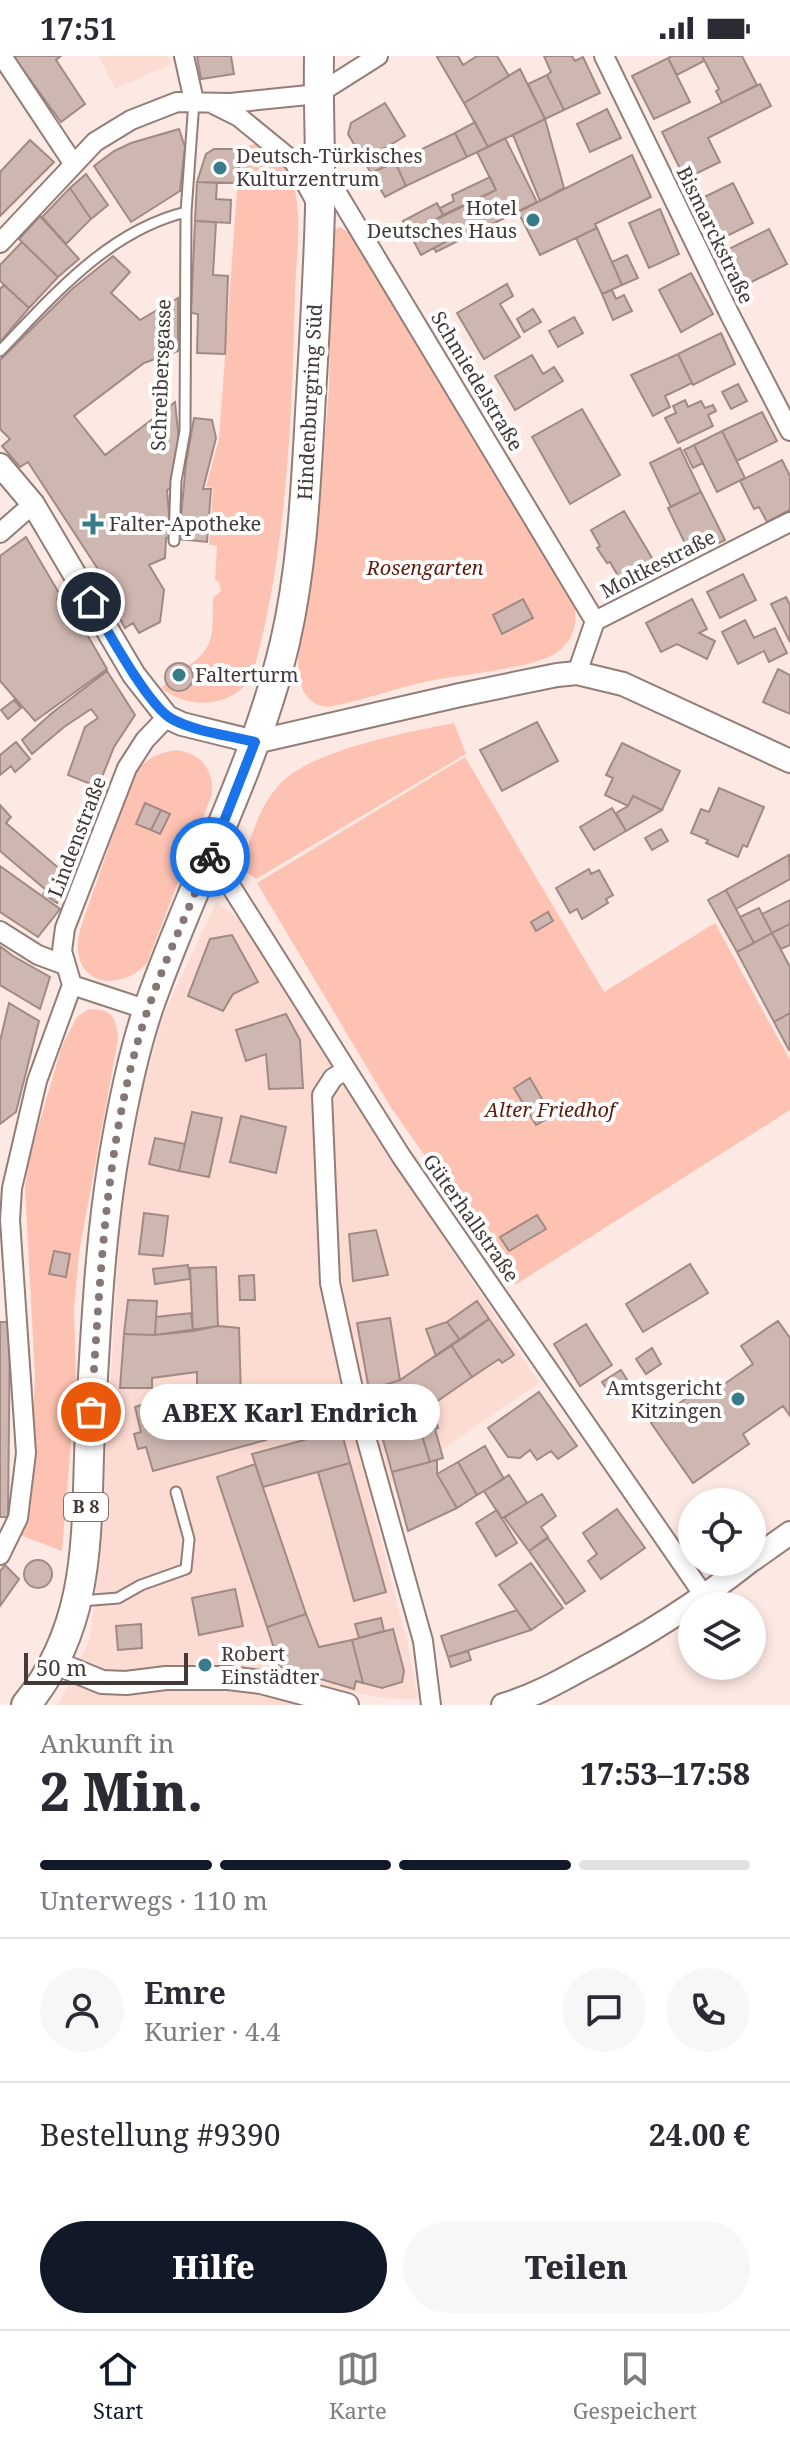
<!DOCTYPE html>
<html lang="de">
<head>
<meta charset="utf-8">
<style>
  body { margin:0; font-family:"Noto Serif",serif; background:#f7f7f7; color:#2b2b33; height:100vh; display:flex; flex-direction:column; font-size:30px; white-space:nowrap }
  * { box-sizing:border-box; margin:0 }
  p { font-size:26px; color:#7c7c81 }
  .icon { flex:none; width:44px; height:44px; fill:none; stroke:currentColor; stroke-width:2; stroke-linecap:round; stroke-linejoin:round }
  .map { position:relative; height:1649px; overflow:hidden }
  .panel { display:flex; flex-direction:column; background:#fff; flex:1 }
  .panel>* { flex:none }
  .fabs { position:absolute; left:678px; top:1432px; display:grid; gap:16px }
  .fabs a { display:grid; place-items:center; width:88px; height:88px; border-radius:50%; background:#fff; box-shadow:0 4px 12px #0003; font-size:40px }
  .scale { position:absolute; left:24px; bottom:20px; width:164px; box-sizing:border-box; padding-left:8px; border:4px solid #433937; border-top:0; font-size:22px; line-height:28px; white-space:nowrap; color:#433937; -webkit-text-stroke:6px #fff; paint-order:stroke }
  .pin { position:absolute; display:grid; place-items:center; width:68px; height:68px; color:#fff; margin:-34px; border:4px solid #fff; border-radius:50%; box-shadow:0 2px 8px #0007 }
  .courier { position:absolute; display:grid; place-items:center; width:80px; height:80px; margin:-40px; border:6px solid #1a73e8; border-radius:50%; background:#fff; color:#222; box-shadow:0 2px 10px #0007 }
  .bubble { position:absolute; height:56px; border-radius:28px; background:#fff; box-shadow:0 4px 12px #0003; font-size:26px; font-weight:800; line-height:56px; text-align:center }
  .overview em { font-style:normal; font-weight:800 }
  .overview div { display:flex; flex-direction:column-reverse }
  .overview { display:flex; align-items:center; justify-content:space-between; height:136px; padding:0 40px }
  h1 { font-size:52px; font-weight:800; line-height:60px }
  .bar { display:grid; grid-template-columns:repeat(4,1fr); gap:12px 8px; align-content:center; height:96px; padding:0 40px }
  .bar i { height:10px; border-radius:6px; background:#e1e1e2 }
  .bar .active { background:#111827 }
  .bar p { grid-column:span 4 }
  .line { display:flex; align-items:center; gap:20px; padding:0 40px; border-top:2px solid #e1e1e2 }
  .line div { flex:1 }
  .round { display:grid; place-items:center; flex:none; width:84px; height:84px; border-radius:42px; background:#f7f7f7 }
  .action { display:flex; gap:16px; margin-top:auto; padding:16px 40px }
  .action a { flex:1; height:92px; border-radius:48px; background:#111827; color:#fff; font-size:32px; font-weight:800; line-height:92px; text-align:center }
  .action a+a { background:#f7f7f7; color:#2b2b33 }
  .status { display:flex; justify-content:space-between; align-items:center; height:56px; padding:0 40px; background:#fff; direction:ltr }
  .status svg { height:22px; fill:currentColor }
  .dock { display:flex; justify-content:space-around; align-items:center; height:112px; border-top:2px solid #e1e1e2; background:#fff; font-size:22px; color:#7c7c81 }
  .dock a { display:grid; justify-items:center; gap:4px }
  .dock .active { color:#111827 }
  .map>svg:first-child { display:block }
  .built { fill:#fcdbd2 }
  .green { fill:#fdc2b2 }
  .building { fill:#cfb7b1; stroke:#a18a84; stroke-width:2 }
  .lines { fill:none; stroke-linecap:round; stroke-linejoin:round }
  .service-casing { stroke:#937d77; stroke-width:13 }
  .minor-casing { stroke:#937d77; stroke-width:22 }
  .tertiary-casing { stroke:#937d77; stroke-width:26 }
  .primary-casing { stroke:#937d77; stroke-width:32 }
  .service { stroke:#fff; stroke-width:9 }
  .minor { stroke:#fff; stroke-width:18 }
  .tertiary { stroke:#fff; stroke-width:22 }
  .primary { stroke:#fff; stroke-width:28 }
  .done { stroke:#847774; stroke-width:8; stroke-dasharray:0 14.4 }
  .route { stroke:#1a73e8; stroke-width:10 }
  .poi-dot { fill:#387c8b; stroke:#fff; stroke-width:3 }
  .labels { text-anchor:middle; stroke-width:8; stroke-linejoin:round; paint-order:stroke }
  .shield { fill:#fff; stroke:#7b7473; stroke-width:2 }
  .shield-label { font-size:18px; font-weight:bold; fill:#433937 }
  .poi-label { font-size:20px; fill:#433937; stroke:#fff; text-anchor:start }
  .street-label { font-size:20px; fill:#433937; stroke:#fff }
  .park-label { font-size:20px; font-style:italic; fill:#5d1c0c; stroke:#fff }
</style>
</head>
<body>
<div class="status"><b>17:51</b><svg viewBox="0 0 49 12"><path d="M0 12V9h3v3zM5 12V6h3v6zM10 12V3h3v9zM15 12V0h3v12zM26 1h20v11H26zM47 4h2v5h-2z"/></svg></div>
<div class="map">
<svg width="790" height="1649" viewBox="0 0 790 1649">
  <rect width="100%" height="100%" fill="#fde9e4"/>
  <path class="built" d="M99,0H168L171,8L115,33Z
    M216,846L245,868L368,1066L539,1327L370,1443L408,1589L418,1643L386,1642L327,1632V1649H56L61,1645L90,1582L99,1512L121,1153L143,1033L163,960Z"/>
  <path class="green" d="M260,86C275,97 288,108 293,127C303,160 296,202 295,236C292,365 287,496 252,621C231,652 190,654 161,632L166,628L172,634L180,635L191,629L193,621L188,610C217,591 212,573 213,542L221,535L219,526L215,524L217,490L209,489L213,432L206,431L219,383L240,93Z
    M340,171L349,177L361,194L570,537C580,558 577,583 556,597C534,612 459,619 429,625C395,632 362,645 327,651C300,647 299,624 298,601L319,456L329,332L332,179L333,174Z
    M454,667L466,698L256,823L242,813C250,782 260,746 284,724C318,693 408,676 454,667Z
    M176,694C201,697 214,714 212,738L147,907C124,934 76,932 78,888C78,881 80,875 82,868L134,719C144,703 158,697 176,694Z
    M465,701L604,936L715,867L790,1004V1054L515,1229L390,1050L257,827Z
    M89,953C113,953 116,961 118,983L79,1197L74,1253L76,1327L62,1495L20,1479L31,1397L35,1322L25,1131L30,1098L62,990L77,961Z"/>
  <path class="building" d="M13,0H61L56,4L85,48L61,66Z
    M197,0H231L234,18L201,23Z
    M439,0H458L463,9L477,0H497L509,20L464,47L437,1Z
    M544,0H572L575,5L583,1L600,37L564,54L547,19L551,16Z
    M672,0H702L704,5L677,19L668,2Z
    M702,0H742L757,29L722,47L716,35L719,33Z
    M668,2L690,46L654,63L632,20Z
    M520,13L545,63L488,91L464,47Z
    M547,19L564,54L545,63L528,28Z
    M760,28L771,50L708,82L720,106L685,123L662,76Z
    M385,47L405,80L364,105L348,78L351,67Z
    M607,53L621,82L590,96L577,68Z
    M545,63L564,132L540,145L513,79Z
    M475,66L488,91L467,101L455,77Z
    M179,73L185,91L180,135L131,166L94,110L114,95L131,87Z
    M455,77L467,101L406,130L395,106Z
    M505,82L537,146L436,196L434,192L445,186L433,165L496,134L477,96Z
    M30,84L54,106L0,160V116Z
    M384,92L393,107L371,117L364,105Z
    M214,93H240L238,127L197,126L206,98Z
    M632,99L651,141L595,168L597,172L540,199L518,156Z
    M395,106L406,130L385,141L371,117Z
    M86,118L108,149L91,163L70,132Z
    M490,121L496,134L443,159L440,152L454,145L452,139Z
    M197,126L217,127L216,143L231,144L230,167L195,165Z
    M733,127L753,167L717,185L696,145Z
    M70,132L91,163L66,188L42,161Z
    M437,147L443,159L433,165L445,186L421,199L403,165Z
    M660,153L679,198L649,212L629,167Z
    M40,160L79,203L58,221L19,183Z
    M195,165L216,166L213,219L228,220L225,298L197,297L198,258L191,257Z
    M597,172L622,229L602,238L576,182Z
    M769,173L787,208L740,232L732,215L738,212L729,193Z
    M22,186L58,221L29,252L0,225V209Z
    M627,199L638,222L622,229L612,206Z
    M113,200L130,216L111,237L140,264L178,242V295L144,307L74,360L105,399L175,346L179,385L172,432L167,434L171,481L166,482L165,502L149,509L164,534L160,566L139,577L133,567L125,572L115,554L122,550L28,406L20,411L2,390L10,383L0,373V304L72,233Z
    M691,217L713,258L681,276L659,234Z
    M507,228L513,240L500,248L520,281L484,303L457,257Z
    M4,229L29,252L0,286V233Z
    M612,234L616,243L624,239L632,255L613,264L602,238Z
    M533,253L541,266L524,276L517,263Z
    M574,261L583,277L558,291L549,275Z
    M721,277L735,308L693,329L678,298Z
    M678,298L692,327L665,340L670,351L653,360L631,319Z
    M532,299L543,318L554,311L563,325L515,354L495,320Z
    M738,328L747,345L731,353L722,336Z
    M685,344L688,351L701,345L705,352L713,349L716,355L708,359L713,370L678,387L665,362L676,357L673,350Z
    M582,353L620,419L570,448L532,381Z
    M762,356L777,385L737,405L722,375Z
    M194,362L212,364L216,382L203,433H211L207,486L179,483L186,407Z
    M722,375L745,422L717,436L694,389Z
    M694,389L703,407L693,412L684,394Z
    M680,392L701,436L671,451L650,407Z
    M782,404L790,420V454L767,466L759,451L754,453L740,425Z
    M701,436L725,484L691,500L668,452Z
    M624,455L658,512L625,532L610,506L607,507L597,492L600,490L591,474Z
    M26,481L59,537L57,543L67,559L74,556L107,613L35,665L0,625V500Z
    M743,518L756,544L720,562L707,536Z
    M786,541L790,549V586L771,548Z
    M523,543L533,562L502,578L493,559Z
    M692,543L707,573L699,577L715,585L707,603L677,588L661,596L646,567Z
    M745,564L754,582L775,572L787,597L769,606L764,595L738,608L722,576Z
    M165 621a14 14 0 1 1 28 0a14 14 0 1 1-28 0Z
    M778,613L790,619V658L763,646Z
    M107,615L135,659L114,691L98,731L68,719L85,671L98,662L91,653L64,671L32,698L22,684L52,657Z
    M14,644L21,652L8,663L1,654Z
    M537,666L558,705L502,735L480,694Z
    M16,686L30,703L15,716L11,710L0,719V699Z
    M622,687L680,715L662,754L633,740L628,750L605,739L613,722L606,719Z
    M719,732L764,751L747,791L743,789L738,801L706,787L708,784L691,777L701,753L709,756Z
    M633,740L662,754L626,775L616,757L628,750Z
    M145,747L161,754L151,774L136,768Z
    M0,749L11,761L6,767L69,821L57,847L43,838L46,834L0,795Z
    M612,752L626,775L594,794L580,771Z
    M161,754L170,758L160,778L151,774Z
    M661,773L668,785L652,794L645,782Z
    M789,799L790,823L736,853L726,834Z
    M0,810L60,853L38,881L0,856Z
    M589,813L591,818L599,814L613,839L606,843L608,847L582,863L577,853L570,857L556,832Z
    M726,834L754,887L737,896L708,844Z
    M790,844V868L772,877L762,858Z
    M759,852L772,877L754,887L740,861Z
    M548,856L553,865L536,875L531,866Z
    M790,868V889L781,893L772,877Z
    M772,877L790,911V957L774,966L737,896Z
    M232,879L258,926L233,938L223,955L188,940L210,883Z
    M0,890L13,900L50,921L40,953L0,929Z
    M9,947L39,965L16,1056L0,1068V985Z
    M790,957V994H789L774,966Z
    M286,958L300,984L303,1032L269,1033L266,998L246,1005L236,974Z
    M530,1022L552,1060L536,1069L514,1032Z
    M192,1056L222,1062L209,1121L179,1115Z
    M241,1060L286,1071L276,1117L230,1106Z
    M155,1082L185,1088L179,1115L149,1108Z
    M144,1157L168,1160L163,1200L139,1198Z
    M537,1159L546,1173L509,1195L500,1181Z
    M376,1174L388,1219L353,1225L349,1178Z
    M54,1195L70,1198L66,1221L49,1218Z
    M690,1208L708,1237L643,1276L626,1248Z
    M188,1209L190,1223L155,1228L153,1213Z
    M216,1211L218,1270L193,1275L190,1212Z
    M254,1219L255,1244H240L239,1220Z
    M128,1244L157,1245L155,1279L124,1278Z
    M477,1245L489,1263L460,1284L447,1266Z
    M191,1257L193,1275L155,1279L156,1261Z
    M390,1262L400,1324L369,1334L357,1267Z
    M489,1263L514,1299L502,1307L499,1303L472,1321L451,1289Z
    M778,1265L790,1282V1360L783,1350L743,1378L749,1388L693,1427L651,1367L707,1328L713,1336L753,1308L741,1290Z
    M0,1266H10L8,1461H0Z
    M447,1266L460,1284L436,1300L426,1273Z
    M586,1268L612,1309L580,1330L554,1288Z
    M218,1270L239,1272L241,1342L249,1368L261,1365L266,1384L153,1415L146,1391L138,1393L134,1378L141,1376L135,1351L197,1333V1316L152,1322V1332H120L124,1278L155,1279Z
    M451,1289L472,1321L416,1360L430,1406L392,1416L369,1334L400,1324Z
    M652,1292L661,1308L646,1318L636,1303Z
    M621,1314L631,1330L613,1342L602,1326Z
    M539,1336L577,1390L558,1403L551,1395L537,1404L530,1394L520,1402L508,1401L488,1372Z
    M432,1349L438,1372L435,1373L443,1402L430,1406L416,1360Z
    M341,1374L350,1407L263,1431L252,1398Z
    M485,1390L504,1423L477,1439L458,1406Z
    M437,1404V1418L457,1452L408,1475L392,1416Z
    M458,1406L477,1439L457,1452L437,1418Z
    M350,1407L386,1536L354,1545L318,1416Z
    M255,1408L306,1558L267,1571L217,1421Z
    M509,1419L527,1447L502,1463L484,1435Z
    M542,1438L556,1460L541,1471L548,1481L529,1495L504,1461Z
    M617,1453L645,1492L601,1523L588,1505L597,1498L583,1477Z
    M497,1454L517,1487L496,1500L476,1467Z
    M548,1482L585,1535L566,1548L529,1495Z
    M24 1518a14 14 0 1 1 28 0a14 14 0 1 1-28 0Z
    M531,1507L563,1552L531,1574L499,1529Z
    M5,1509L19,1523L0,1550V1515Z
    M235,1533L243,1570L199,1579L192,1542Z
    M517,1554L531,1574L448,1601L441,1580Z
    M306,1558L319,1591L352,1584L363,1627L356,1625L354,1633L280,1611L267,1571Z
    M381,1562L384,1575L359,1582L355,1568Z
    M141,1568L142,1592L118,1594L116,1570Z
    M393,1573L404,1615L402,1626L382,1632L363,1627L352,1584Z
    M468,1595L471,1604L451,1611L448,1601Z"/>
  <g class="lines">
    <g class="service-casing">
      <path id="service" d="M0,295C54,239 108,175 186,156
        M174,485L176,425L185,375L186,156L194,45
        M81,1545L118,1542L141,1529L186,1513L189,1483L176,1436"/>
    </g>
    <g class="minor-casing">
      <path id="minor" d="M2,0L73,107
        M184,0L194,45
        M604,0L730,259L790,375
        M213,48L239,61L294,106L316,146
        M322,112L595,565
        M0,187L95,86L131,64L177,46L230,47L318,38L378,0
        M0,477L33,448
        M577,617L595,565L790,466
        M209,804L225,821L401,1100L705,1541
        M0,875L38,899L65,909
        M72,929L148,954
        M346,1014L333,1022L322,1039L330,1227L355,1342L423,1585L431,1649
        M0,1499L18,1462L26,1397L10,1164L12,1132L37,1025L72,929L62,895L65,872L127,712L145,684L167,661"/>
    </g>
    <g class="tertiary-casing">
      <path id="tertiary" d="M0,409L33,448L134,619L167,661L182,668L255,686L460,639L557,619L577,617L623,628L790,705
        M752,1504L790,1477
        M56,1607L102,1626L126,1627L166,1622H228L261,1626L347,1649
        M503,1649C531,1641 557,1627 582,1613C642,1582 696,1548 749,1506"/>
    </g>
    <g class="primary-casing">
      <path id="primary" d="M26,1649C98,1561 84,1462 91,1356C96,1269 100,1180 115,1094C123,1047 133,998 148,953C191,829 255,714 285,586C301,517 305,445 309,375C313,301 318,227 320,153C321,102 318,51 319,0"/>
    </g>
    <use href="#service" class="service"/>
    <use href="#minor" class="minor"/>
    <use href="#tertiary" class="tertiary"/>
    <use href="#primary" class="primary"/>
  </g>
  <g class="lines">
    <path class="done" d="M91,1356C101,1222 104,1082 148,953C166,901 190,851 210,801"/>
    <path class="route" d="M91,546C106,572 148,650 172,663C196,676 228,679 255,686L210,801"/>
  </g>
  <g class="poi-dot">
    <circle cx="220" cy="112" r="8"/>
    <circle cx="533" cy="164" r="8"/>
    <path d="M89 456h8v8h8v8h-8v8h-8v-8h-8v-8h8z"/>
    <circle cx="179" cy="619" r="8"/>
    <circle cx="738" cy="1343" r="8"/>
    <circle cx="205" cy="1609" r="8"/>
  </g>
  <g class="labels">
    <rect class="shield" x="64" y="1437" width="44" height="28" rx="6"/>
    <g class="shield-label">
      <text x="86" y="1457">B 8</text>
    </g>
    <g class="poi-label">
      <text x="236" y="107">Deutsch-Türkisches<tspan x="236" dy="23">Kulturzentrum</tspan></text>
      <text x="517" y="159" text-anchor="end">Hotel<tspan x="517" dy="23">Deutsches Haus</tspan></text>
      <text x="109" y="475">Falter-Apotheke</text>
      <text x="195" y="626">Falterturm</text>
      <text x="722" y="1339" text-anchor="end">Amtsgericht<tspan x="722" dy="23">Kitzingen</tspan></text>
      <text x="221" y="1605">Robert<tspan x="221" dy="23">Einstädter</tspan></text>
    </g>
    <g class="street-label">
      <text transform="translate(715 179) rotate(64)" y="7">Bismarckstraße</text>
      <text transform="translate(161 319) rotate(-88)" y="7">Schreibersgasse</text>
      <text transform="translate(477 325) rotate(59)" y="7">Schmiedelstraße</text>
      <text transform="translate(310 346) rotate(-87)" y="7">Hindenburgring Süd</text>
      <text transform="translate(658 508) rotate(-27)" y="7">Moltkestraße</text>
      <text transform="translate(77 781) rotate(-69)" y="7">Lindenstraße</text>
      <text transform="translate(471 1162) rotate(55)" y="7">Güterhallstraße</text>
    </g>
    <g class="park-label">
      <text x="425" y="519">Rosengarten</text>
      <text x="550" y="1061">Alter Friedhof</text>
    </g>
  </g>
</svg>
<div class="fabs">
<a><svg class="icon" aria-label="locate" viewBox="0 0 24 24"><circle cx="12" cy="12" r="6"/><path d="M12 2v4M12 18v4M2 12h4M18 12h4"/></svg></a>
<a><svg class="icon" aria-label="layers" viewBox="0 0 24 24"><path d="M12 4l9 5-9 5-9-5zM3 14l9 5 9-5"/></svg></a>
</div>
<div class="scale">50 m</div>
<div class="pin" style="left:91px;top:1356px;background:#ea580c"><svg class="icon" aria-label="bag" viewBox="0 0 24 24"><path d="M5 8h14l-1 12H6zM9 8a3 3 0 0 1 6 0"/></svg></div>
<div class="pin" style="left:91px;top:546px;background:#1f2937"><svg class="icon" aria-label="home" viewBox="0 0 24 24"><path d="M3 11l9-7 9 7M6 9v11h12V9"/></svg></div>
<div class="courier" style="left:210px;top:801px"><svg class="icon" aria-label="bike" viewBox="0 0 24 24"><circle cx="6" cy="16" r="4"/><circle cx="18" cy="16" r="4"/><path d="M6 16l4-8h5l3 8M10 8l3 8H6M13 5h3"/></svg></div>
<div class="bubble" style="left:140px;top:1328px;width:300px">ABEX Karl Endrich</div>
</div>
<section class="panel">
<div class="overview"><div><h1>2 Min.</h1><p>Ankunft in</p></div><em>17:53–17:58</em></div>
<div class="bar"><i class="active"></i><i class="active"></i><i class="active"></i><i></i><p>Unterwegs · 110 m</p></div>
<div class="line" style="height:144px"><a class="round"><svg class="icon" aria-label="person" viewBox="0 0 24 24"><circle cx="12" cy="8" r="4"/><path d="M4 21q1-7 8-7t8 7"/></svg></a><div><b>Emre</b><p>Kurier · 4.4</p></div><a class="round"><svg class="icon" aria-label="chat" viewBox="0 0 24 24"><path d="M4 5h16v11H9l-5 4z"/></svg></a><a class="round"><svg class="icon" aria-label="phone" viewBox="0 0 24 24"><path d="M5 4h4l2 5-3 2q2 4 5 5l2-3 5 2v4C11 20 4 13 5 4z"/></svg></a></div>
<div class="line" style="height:104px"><div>Bestellung #9390</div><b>24.00 €</b></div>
<div class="action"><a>Hilfe</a><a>Teilen</a></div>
</section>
<nav class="dock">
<a class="active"><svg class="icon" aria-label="home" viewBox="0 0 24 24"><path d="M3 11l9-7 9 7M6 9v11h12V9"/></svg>Start</a>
<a><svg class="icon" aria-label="map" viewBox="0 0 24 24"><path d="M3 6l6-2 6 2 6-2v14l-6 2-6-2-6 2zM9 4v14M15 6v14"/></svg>Karte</a>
<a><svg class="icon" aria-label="saved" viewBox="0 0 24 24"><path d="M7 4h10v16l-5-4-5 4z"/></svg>Gespeichert</a>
</nav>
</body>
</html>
